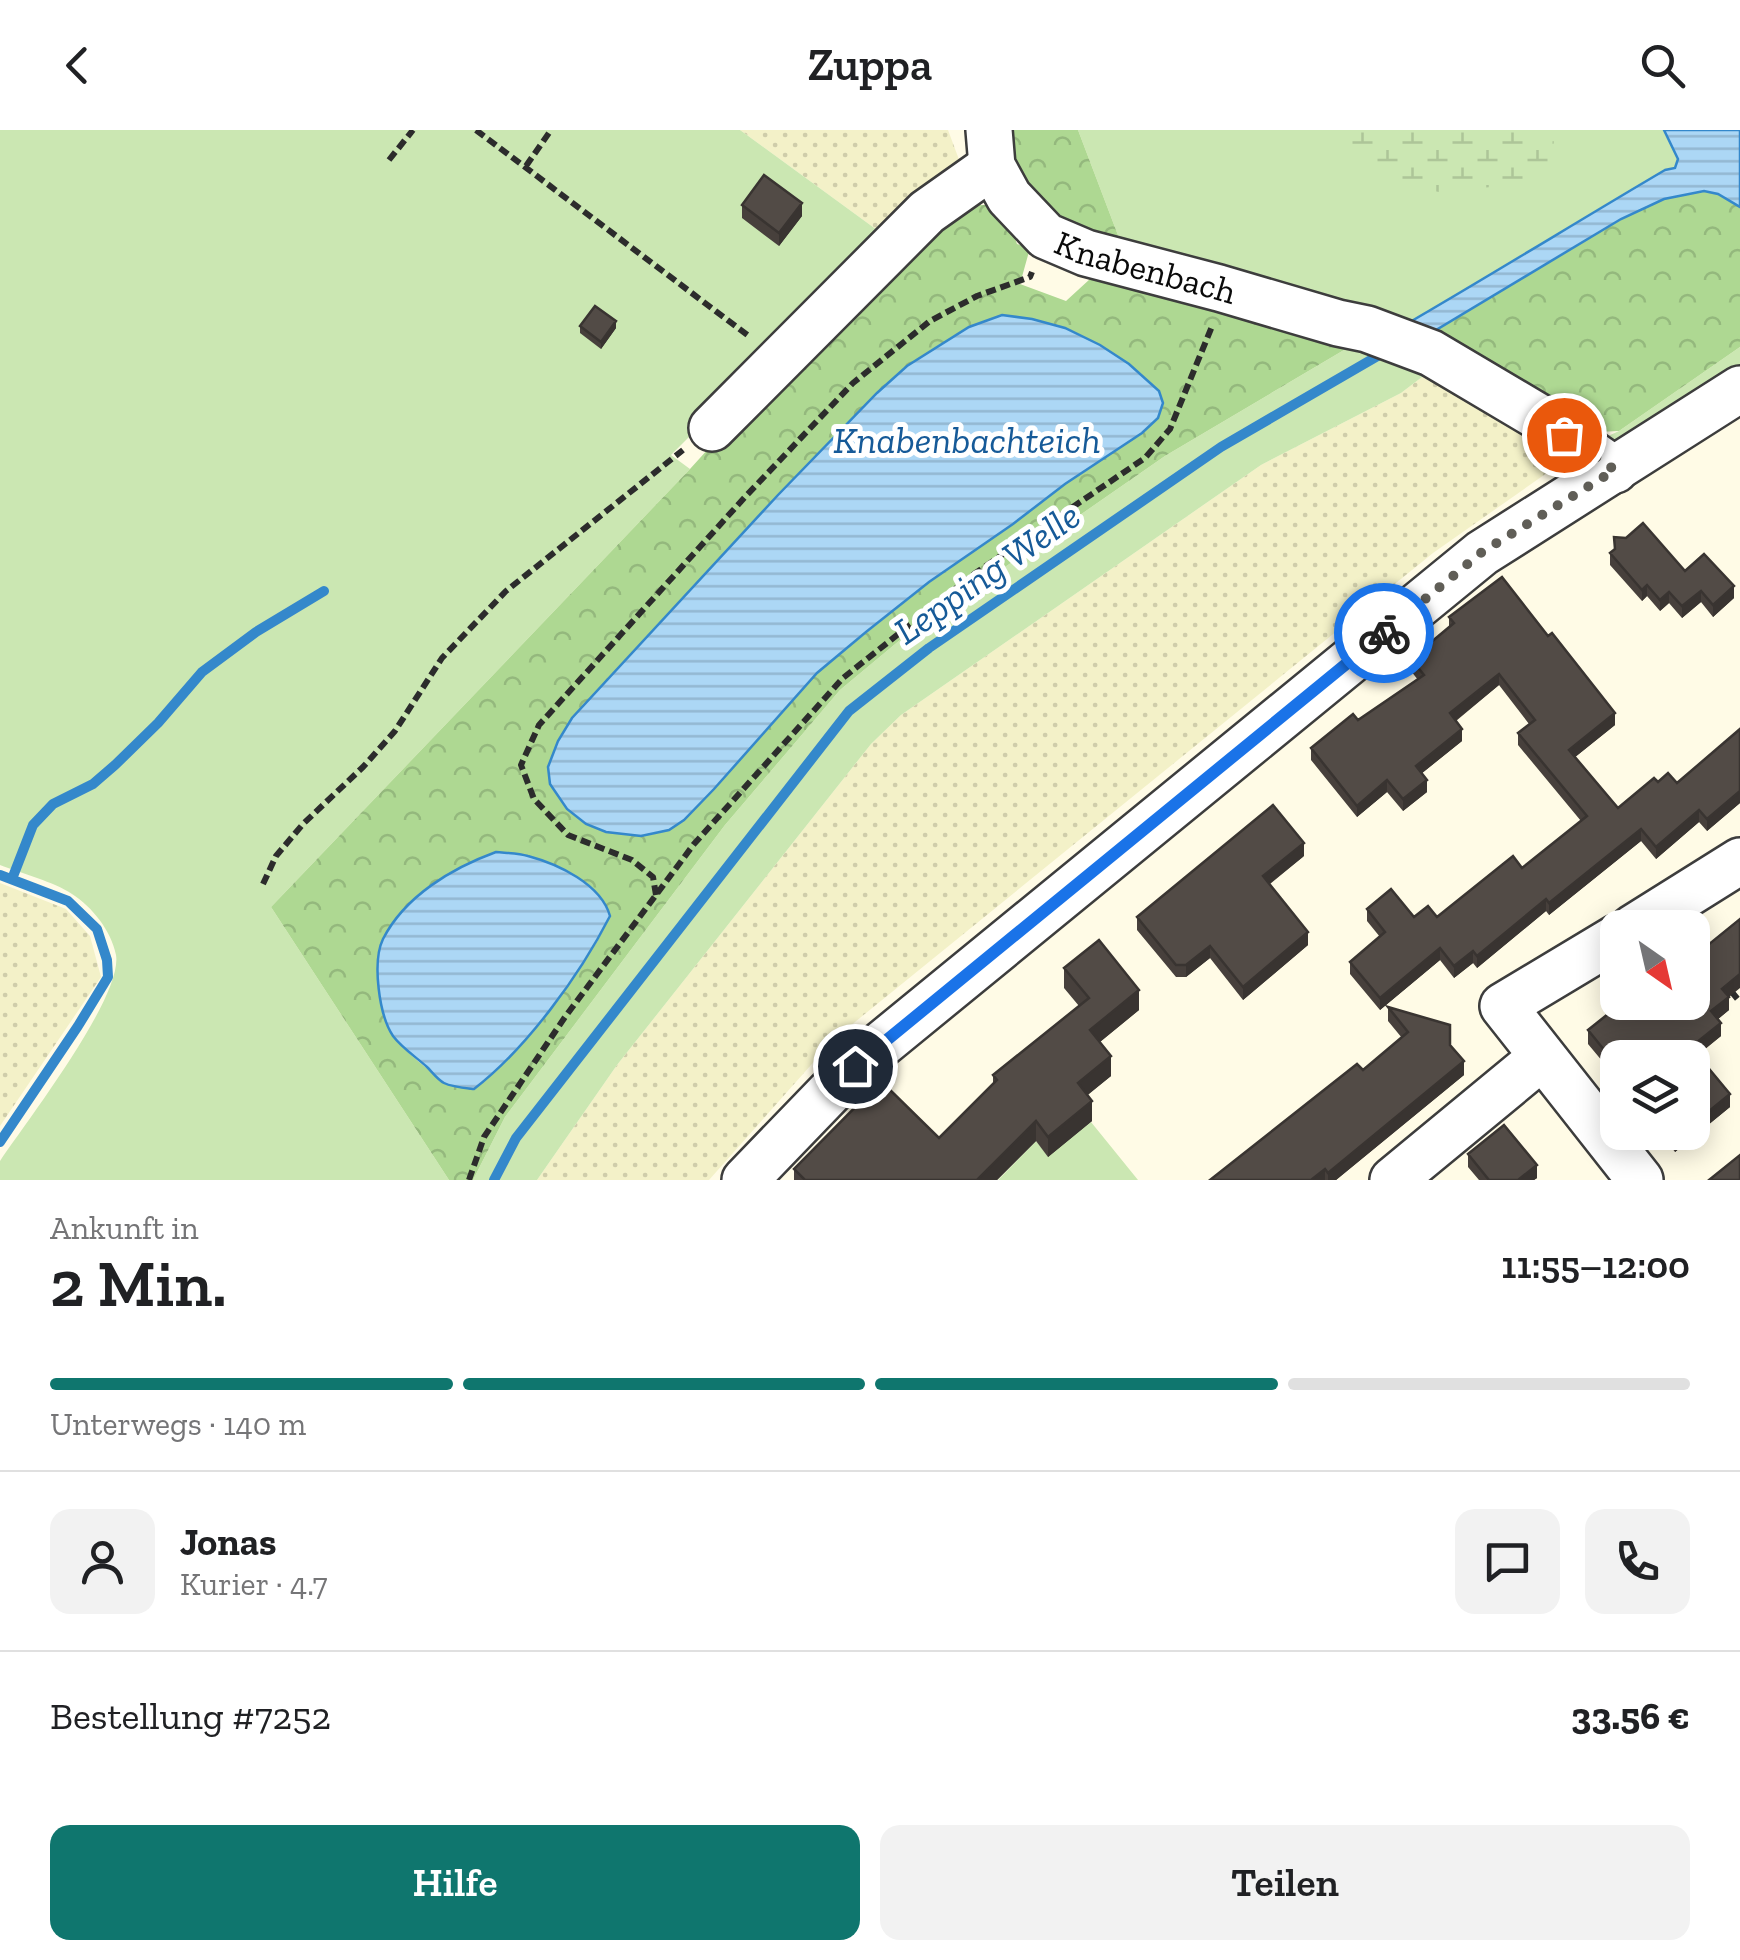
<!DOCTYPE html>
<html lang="de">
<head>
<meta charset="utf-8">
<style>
  body { margin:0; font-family:"Zilla Slab",serif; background:#f2f2f2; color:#202124; height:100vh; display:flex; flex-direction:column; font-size:38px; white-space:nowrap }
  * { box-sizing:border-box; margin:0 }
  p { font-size:32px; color:#757577 }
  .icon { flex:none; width:55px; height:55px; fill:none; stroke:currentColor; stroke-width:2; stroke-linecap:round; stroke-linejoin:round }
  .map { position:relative; height:1050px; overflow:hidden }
  .panel { display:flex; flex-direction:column; background:#fff; flex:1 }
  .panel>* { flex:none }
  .needle { width:65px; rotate:146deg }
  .controls { position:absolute; left:1600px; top:780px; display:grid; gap:20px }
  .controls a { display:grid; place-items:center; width:110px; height:110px; border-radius:20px; background:#fff; box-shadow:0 5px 25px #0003; font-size:50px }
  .pin { position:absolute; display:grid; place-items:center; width:85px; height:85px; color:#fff; margin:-42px; border:5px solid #fff; border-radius:50%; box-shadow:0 2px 10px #0007 }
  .courier { position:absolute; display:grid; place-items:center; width:100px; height:100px; margin:-50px; border:8px solid #1a73e8; border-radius:50%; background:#fff; color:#222; box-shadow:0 2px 12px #0007 }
  .headline em { font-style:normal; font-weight:600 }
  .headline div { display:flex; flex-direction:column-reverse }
  .headline { display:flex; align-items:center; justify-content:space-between; height:170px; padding:0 50px }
  h1 { font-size:65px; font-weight:600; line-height:75px }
  .bar { display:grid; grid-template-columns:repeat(4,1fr); gap:15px 10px; align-content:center; height:120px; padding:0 50px }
  .bar i { height:12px; border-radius:8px; background:#e0e0e0 }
  .bar .current { background:#0f766e }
  .bar p { grid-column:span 4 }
  .line { display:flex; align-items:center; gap:25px; padding:0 50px; border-top:2px solid #e0e0e0 }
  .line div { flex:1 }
  .round { display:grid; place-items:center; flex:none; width:105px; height:105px; border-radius:20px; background:#f2f2f2 }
  .button { display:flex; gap:20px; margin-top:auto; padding:20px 50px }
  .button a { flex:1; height:115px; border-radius:20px; background:#0f766e; color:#fff; font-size:40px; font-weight:600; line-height:115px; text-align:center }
  .button a+a { background:#f2f2f2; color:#202124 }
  header { display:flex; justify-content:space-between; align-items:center; height:130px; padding:0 50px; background:#fff; font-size:45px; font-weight:600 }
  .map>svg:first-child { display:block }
  .farmland { fill:url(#farmland-dots) }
  .grass { fill:#cbe7b2 }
  .forest { fill:url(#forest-crowns); fill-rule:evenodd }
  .wetland { fill:url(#wetland-marsh) }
  .water { fill:url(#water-rules); stroke:#3488cb; stroke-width:2.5 }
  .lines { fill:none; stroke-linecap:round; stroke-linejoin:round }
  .stream { stroke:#3488cb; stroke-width:10 }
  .minor-casing { stroke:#3d3d3d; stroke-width:50 }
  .path { stroke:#2c2c2c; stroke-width:6; stroke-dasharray:10 5; stroke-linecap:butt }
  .minor { stroke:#fff; stroke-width:45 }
  .wall { fill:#47403c }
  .shaded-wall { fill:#393431 }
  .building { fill:#524b46; stroke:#393431; stroke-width:2.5 }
  .done { stroke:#605e57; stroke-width:10; stroke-dasharray:0 18 }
  .route { stroke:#1a73e8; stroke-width:12 }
  .labels { text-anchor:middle; stroke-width:10; stroke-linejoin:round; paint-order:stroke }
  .street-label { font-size:35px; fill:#0a0a0a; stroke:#fff }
  .water-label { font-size:38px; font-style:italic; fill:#165a98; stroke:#fff }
</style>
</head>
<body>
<header><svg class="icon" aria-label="back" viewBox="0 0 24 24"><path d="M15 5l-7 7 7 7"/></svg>Zuppa<svg class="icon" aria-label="search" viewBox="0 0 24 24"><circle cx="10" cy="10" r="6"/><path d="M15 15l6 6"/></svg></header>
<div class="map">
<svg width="1740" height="1050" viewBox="0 0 1740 1050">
  <defs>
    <pattern id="farmland-dots" width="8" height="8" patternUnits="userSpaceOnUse" patternTransform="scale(2.5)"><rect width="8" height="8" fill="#f3f1c8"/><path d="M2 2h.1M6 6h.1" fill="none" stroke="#cfcdaa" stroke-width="1.8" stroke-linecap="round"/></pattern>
    <pattern id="forest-crowns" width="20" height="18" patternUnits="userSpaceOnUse" patternTransform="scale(2.5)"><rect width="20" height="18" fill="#aed892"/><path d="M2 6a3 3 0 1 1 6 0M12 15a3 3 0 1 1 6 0" fill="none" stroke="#94b87d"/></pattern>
    <pattern id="wetland-marsh" width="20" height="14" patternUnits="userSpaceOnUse" patternTransform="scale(2.5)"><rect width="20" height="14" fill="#cbe7b2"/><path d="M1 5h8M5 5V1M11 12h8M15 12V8" fill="none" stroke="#adc598"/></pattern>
    <pattern id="water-rules" width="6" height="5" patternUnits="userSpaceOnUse" patternTransform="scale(2.5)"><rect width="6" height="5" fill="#acd7f5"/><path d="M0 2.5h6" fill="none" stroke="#93b7d1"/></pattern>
  </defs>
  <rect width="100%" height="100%" fill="#fffbe6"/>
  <path class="farmland" d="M740,0H948L961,35L888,108Z
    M1426,244L1541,317L1554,338L1433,423L834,909L709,1050H537L617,935L871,614L901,585L1261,335L1401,263Z
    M0,753L66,779L90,806L101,847L0,996Z"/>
  <path class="grass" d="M0,0H740L888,108L671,325L690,339L271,777L449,1050H0V1031C26,992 123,867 116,825C111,800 92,777 72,764C55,752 20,743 0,735Z
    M1078,0H1664L1678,29L1675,38C1585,86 1499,141 1410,192L1124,121Z
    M1366,207L1426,244L1401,263L1261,335L901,585L871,614L617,935L537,1050H473L505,987L639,809L725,695L840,560L900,510L1165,326Z
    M1740,217V245L1629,314L1595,312L1619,301Z
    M1091,992L1138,1050H998L1036,1011L1048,1026Z"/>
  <path class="forest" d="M998,0H1078L1124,121L1045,94Z
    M1704,61L1718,64L1740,77V217L1619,301L1598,302L1432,203L1621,89L1664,69Z
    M964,75H986L1006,82L1017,114L1030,118L1020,154L1066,171L1102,138L1366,207L1165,326L900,510L840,560L725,695L639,809L505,987L473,1050H449L271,777L690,339L767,254ZM1002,185C1054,192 1085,205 1129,234L1065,354L1013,394L929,452L817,543L714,659L684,690L572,588L778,365L877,263L907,236L969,197ZM496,722L610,786L597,812L544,886L444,953C428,938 405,923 393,905C384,892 381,875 379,860C371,787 435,745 496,722Z"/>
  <path class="wetland" d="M1335,0H1555L1551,40L1523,54L1439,62L1389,52Z"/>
  <path class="water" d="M1664,0H1740V77L1718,64L1704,61L1664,69L1621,89L1431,203L1410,192C1496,142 1580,90 1665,40L1675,38L1678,29Z
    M1002,185L1032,189L1065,198L1100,215L1129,234L1159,261L1163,273L1158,288L1142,303L1065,354L1013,394L929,452L866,502L817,543L714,659L684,690L669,700L641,706L606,702L586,694L567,679L550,654L548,637L558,611L572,588L778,365L877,263L907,236L969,197Z
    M496,722C506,723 518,723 528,726C558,734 601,754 610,786C580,845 526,919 474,959C465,958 452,957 444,953C438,950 432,942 427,937C416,927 402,918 393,906C379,885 372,832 383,809C405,766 452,738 496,722Z"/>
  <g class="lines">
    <path class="stream" d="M0,745L68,771L97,799L107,830L108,847L78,896L0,1012
      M12,749L33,695L53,674L93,654L115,635L158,593L202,542L256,502L324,461
      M494,1050L516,1008L849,581L929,518L1221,317L1388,220"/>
    <g class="minor-casing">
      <g id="minor">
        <path id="s1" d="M989,0L992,36L1009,67L1046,106L1086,123L1219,158L1338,193L1367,199L1431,223L1539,287L1615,340"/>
        <path d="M712,298L927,82L992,36"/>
        <path d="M1633,798L1740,731"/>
        <path d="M1618,807L1503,876L1640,1050"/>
        <path d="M745,1050L855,936L1482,423L1740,259"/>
        <path d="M1393,1050L1542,927"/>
      </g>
    </g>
    <path class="path" d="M476,0L750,207
      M389,30L413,0
      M526,36L551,0
      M263,754L276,726L303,694L363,637L395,601L442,528L506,461L683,320
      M656,765L653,747L632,730L568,705L534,669L521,635L539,595L745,367L853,253L930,191L977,166L1030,147L1032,142
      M1692,813L1704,827
      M1731,861L1740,872
      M469,1050L484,1007L565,887L694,714L843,548L974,444L1145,328L1170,299L1213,194"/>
    <use href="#minor" class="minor"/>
  </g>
  <path class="wall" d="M742,75L802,86L779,116L742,88Z
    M580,196L616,198L601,219L580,203Z
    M1614,419L1685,441L1734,468L1713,487L1701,472L1682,488L1669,473L1660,481L1647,466L1642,471L1610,435V423Z
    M1449,487L1615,595L1575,627L1618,678L1658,652L1677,653L1740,599V673L1707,701L1699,692L1656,729L1641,711L1549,785L1546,781L1477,838L1473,833L1454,848L1440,830L1380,880L1350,844V832L1380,807L1367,791V779L1414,787H1437L1522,738L1581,691L1518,615V603L1529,594L1499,555L1456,591L1462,611L1422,643L1427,662L1403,681L1387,662L1357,687L1311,630V618L1358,590L1418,550L1411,541V529L1449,497Z
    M1304,726L1270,754L1308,815L1243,870L1210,828L1186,847H1176L1137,800V787Z
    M1064,838L1139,880L1100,912L1111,946L1087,965L1092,991L1048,1027L1036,1011L997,1050H794V1039L939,1008L993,954V945L1079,876L1064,858Z
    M1729,867V880L1718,889L1721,906L1698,925L1730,977L1675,1022L1660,1002H1692L1618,928V950L1588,914V900Z
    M1388,877L1450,915L1464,945L1336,1050H1210L1363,940L1402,908L1388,891Z
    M1468,1024L1537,1048L1534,1050H1479L1468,1037Z"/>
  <path class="shaded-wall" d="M802,73V86L779,116V103Z
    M616,191V198L601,219V212Z
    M1647,455V466L1642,471V460Z
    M1734,456V468L1713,487V475Z
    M1701,461V472L1682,488V476Z
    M1669,462V473L1660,481V470Z
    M1499,544V555L1450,595V583Z
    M1615,583V595L1569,632V620Z
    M1462,599V611L1416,648V636Z
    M1387,650V662L1357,687V676Z
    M1427,650V662L1403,681V669Z
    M1740,661V673L1707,701V689Z
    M1699,680V692L1656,729V717Z
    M1641,699V711L1549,785V773Z
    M1304,713V726L1263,759V746Z
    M1546,769V781L1477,838V826Z
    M1308,802V815L1243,870V857Z
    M1210,816V828L1186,847V835Z
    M1440,818V830L1380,880V868Z
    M1473,821V833L1454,848V836Z
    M1740,844V858L1729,867V880L1711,895V881L1722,859Z
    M1139,860V880L1090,920V900Z
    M1721,893V906L1692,929L1691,917Z
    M1111,926V946L1078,973V953Z
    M1464,931V945L1336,1050H1328V1043Z
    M1730,964V977L1675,1022V1009L1683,1002H1692V995Z
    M1092,971V991L1048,1027V1007Z
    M1036,991V1011L997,1050H977Z
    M1537,1035V1048L1534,1050H1518Z
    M1325,1039V1050H1311Z"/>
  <path class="building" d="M764,45L802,73L779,103L742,75Z
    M595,176L616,191L601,212L580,196Z
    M1643,393L1685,441L1704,424L1734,456L1713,475L1701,461L1682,476L1669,462L1660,470L1647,455L1642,460L1610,423L1615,419L1614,407L1626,408Z
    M1502,447L1548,506L1552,503L1615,583L1569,620L1618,678L1654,648L1658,652L1668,643L1677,653L1740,599V661L1707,689L1699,680L1656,717L1641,699L1549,773L1546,769L1477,826L1473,821L1454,836L1440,818L1380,868L1350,832L1385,802L1367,779L1391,759L1414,787L1428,776L1437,787L1513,726L1522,738L1587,686L1518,603L1535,590L1499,544L1450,583L1462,599L1416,636L1427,650L1403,669L1387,650L1357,676L1311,618L1353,584L1358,590L1424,545L1411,529L1454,493L1449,487Z
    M1273,675L1304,713L1263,746L1308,802L1243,857L1210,816L1186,835H1176L1137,787Z
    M1740,789V844L1722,859L1729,867L1711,881L1721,893L1691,917L1730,964L1692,995V928H1618V937L1588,900L1623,872H1692V828Z
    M1099,810L1139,860L1090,900L1111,926L1078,953L1092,971L1048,1007L1036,991L977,1050H805L794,1039L881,951L939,1008L997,950L993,945L1089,868L1064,838Z
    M1388,877L1450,895V915L1464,931L1328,1043L1325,1039L1311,1050H1210L1357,934L1363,940L1408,902Z
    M1504,995L1537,1035L1518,1050H1489L1468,1024Z
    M1670,1002H1683L1675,1009Z
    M1740,1025V1050H1709Z"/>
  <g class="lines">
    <path class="done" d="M1384,503L1482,422L1615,340L1564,305"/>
    <path class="route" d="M855,936L1384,503"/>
  </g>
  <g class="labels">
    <g class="street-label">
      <text dy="12" stroke="none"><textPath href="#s1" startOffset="230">Knabenbach</textPath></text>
    </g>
    <g class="water-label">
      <text x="967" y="323">Knabenbachteich</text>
      <text transform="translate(987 443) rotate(-35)" y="13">Lepping Welle</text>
    </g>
  </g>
</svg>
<div class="controls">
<a><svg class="needle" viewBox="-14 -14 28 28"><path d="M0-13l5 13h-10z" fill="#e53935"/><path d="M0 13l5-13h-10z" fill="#757577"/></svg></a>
<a><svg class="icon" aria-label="layers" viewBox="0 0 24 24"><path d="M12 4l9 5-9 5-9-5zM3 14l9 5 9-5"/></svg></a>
</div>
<div class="pin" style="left:1564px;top:305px;background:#ea580c"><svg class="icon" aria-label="bag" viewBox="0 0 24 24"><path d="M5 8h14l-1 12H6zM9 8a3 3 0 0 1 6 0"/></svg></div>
<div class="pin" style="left:855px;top:936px;background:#1f2937"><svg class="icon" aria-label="home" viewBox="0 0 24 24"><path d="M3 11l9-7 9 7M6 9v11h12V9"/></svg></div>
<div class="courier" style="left:1384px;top:503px"><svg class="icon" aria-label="bike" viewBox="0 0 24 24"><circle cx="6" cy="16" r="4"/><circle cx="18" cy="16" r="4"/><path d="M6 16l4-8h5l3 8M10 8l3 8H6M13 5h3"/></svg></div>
</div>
<section class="panel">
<div class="headline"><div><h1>2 Min.</h1><p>Ankunft in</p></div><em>11:55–12:00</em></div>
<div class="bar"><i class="current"></i><i class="current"></i><i class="current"></i><i></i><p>Unterwegs · 140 m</p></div>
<div class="line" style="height:180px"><a class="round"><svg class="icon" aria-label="person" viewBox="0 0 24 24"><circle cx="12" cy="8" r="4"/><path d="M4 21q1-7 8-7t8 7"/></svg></a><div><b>Jonas</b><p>Kurier · 4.7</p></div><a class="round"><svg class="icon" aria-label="chat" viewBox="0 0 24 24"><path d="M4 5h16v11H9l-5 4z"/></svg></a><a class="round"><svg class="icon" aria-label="phone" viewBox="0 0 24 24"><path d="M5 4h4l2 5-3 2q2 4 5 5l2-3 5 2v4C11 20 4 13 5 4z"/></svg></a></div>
<div class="line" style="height:130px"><div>Bestellung #7252</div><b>33.56 €</b></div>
<div class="button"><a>Hilfe</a><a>Teilen</a></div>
</section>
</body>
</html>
